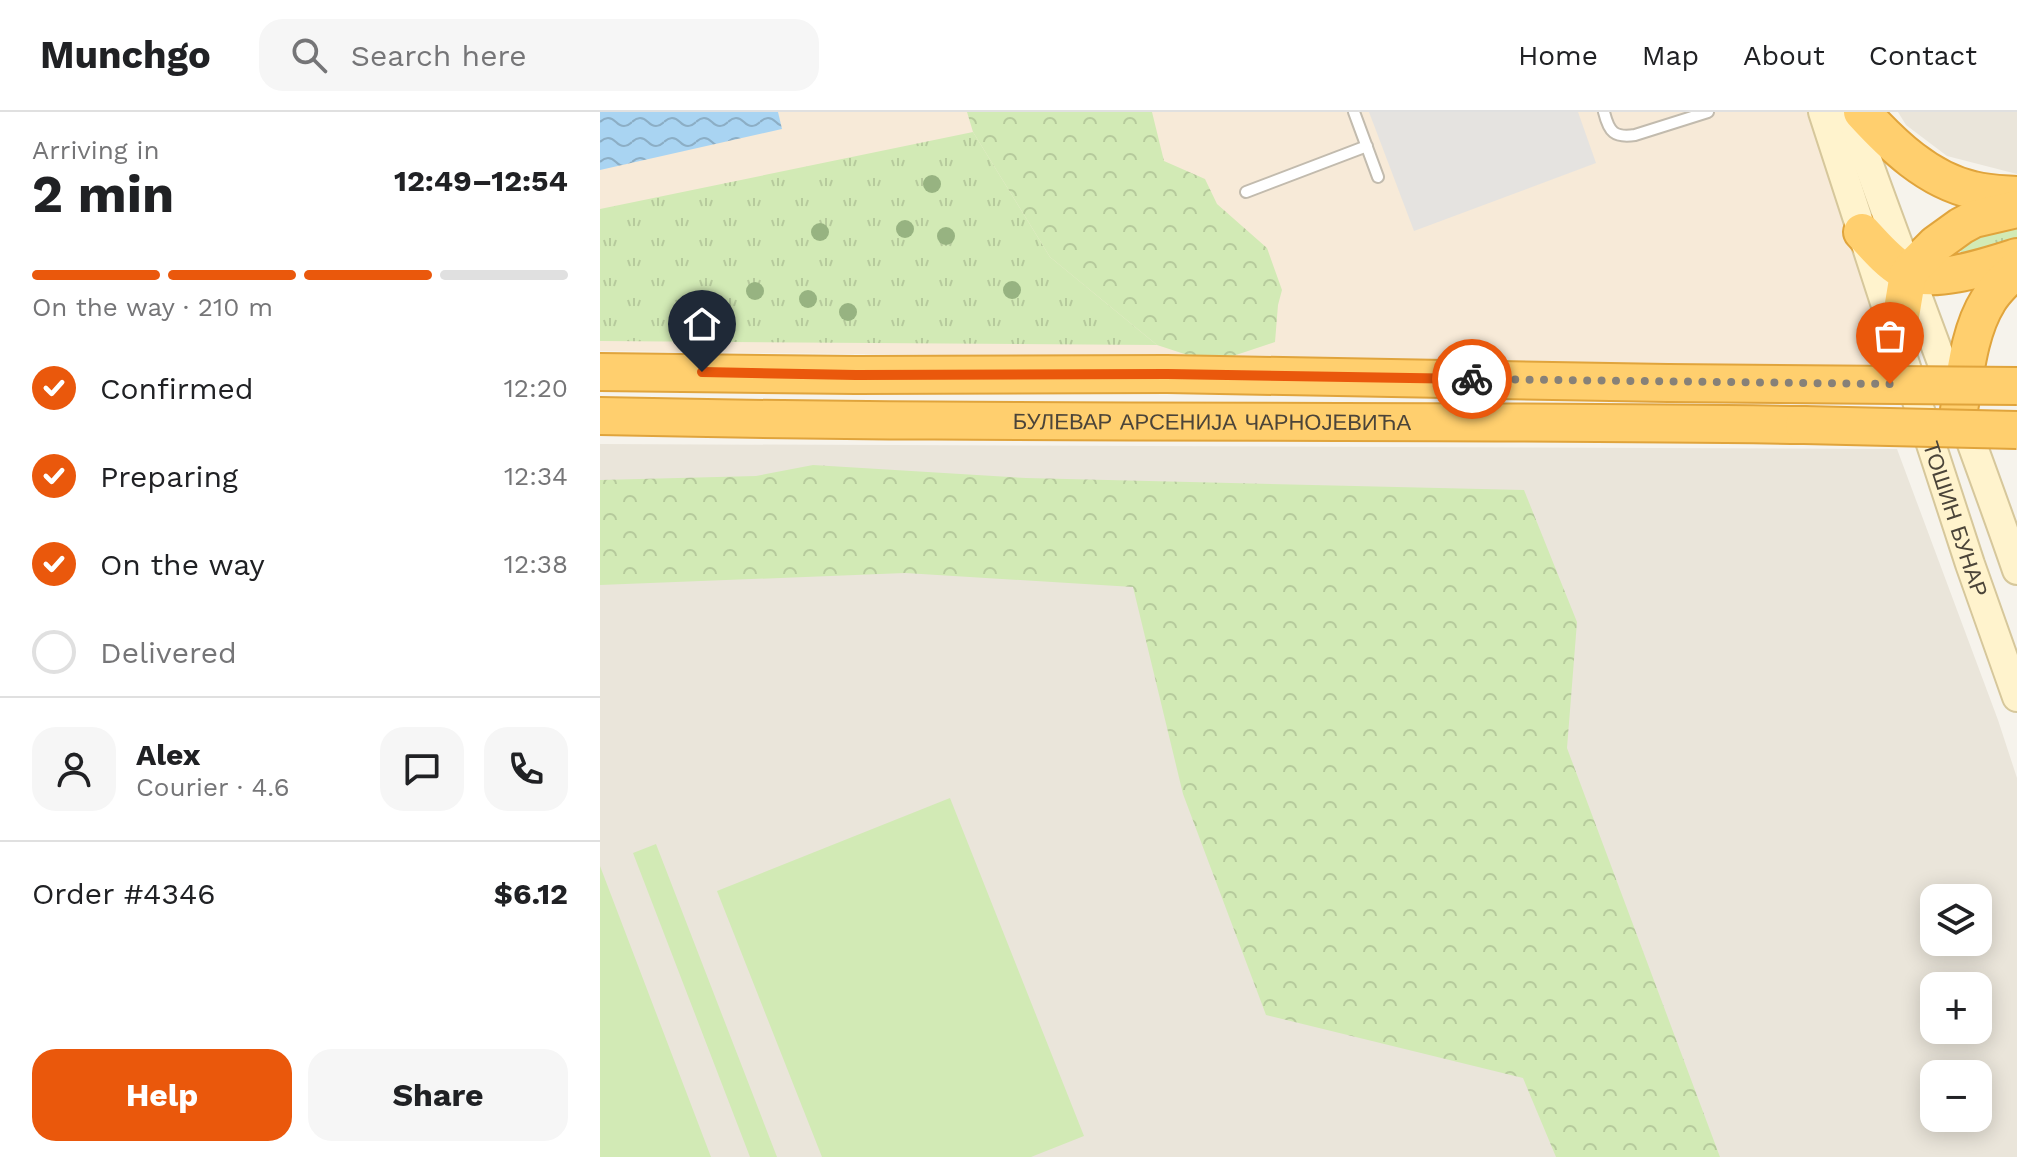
<!DOCTYPE html>
<html lang="en">
<head>
<meta charset="utf-8">
<style>
  body { margin:0; font-family:"Work Sans",sans-serif; background:#f6f6f6; color:#202124; height:100vh; display:flex; flex-direction:column; font-size:30px; white-space:nowrap }
  * { box-sizing:border-box; margin:0 }
  p { font-size:26px; color:#757577 }
  .icon { flex:none; width:44px; height:44px; fill:none; stroke:currentColor; stroke-width:2; stroke-linecap:round; stroke-linejoin:round }
  .map { position:relative; flex:1; overflow:hidden }
  .side { display:flex; flex-direction:column; background:#fff; width:600px }
  .side>* { flex:none }
  .controls { position:absolute; left:1320px; top:772px; display:grid; gap:16px }
  .controls a { display:grid; place-items:center; width:72px; height:72px; border-radius:16px; background:#fff; box-shadow:0 4px 20px #0003; font-size:40px }
  .pin { position:absolute; display:grid; place-items:center; width:68px; height:68px; color:#fff; margin:-82px -34px; border-radius:50% 50% 50% 0; rotate:-45deg; box-shadow:0 0 8px #0007 }
  .pin .icon { rotate:45deg }
  .courier { position:absolute; display:grid; place-items:center; width:80px; height:80px; margin:-40px; border:6px solid #ea580c; border-radius:50%; background:#fff; color:#222; box-shadow:0 2px 10px #0007 }
  .head em { font-style:normal; font-weight:700 }
  .head div { display:flex; flex-direction:column-reverse }
  .head { display:flex; align-items:center; justify-content:space-between; height:136px; padding:0 32px }
  h1 { font-size:52px; font-weight:700; line-height:60px }
  .bar { display:grid; grid-template-columns:repeat(4,1fr); gap:12px 8px; align-content:center; height:96px; padding:0 32px }
  .bar i { height:10px; border-radius:6px; background:#e0e0e0 }
  .bar .on { background:#ea580c }
  .bar p { grid-column:span 4 }
  .line { display:flex; align-items:center; gap:20px; padding:0 32px; border-top:2px solid #e0e0e0 }
  .line div { flex:1 }
  .round { display:grid; place-items:center; flex:none; width:84px; height:84px; border-radius:24px; background:#f6f6f6 }
  ol { padding:0 32px; list-style:none }
  li { display:flex; align-items:center; gap:24px; height:88px }
  li p { margin-inline-start:auto }
  li .icon { padding:8px; border-radius:50%; background:#ea580c; color:#fff; stroke-width:4 }
  li:last-child { color:#757577 }
  li i { width:44px; height:44px; border:4px solid #e0e0e0; border-radius:50% }
  .primary-button { display:flex; gap:16px; margin-top:auto; padding:16px 32px }
  .primary-button a { flex:1; height:92px; border-radius:24px; background:#ea580c; color:#fff; font-size:32px; font-weight:700; line-height:92px; text-align:center }
  .primary-button a+a { background:#f6f6f6; color:#202124 }
  header { display:flex; align-items:center; gap:48px; box-sizing:border-box; height:112px; padding:0 40px; background:#fff; border-bottom:2px solid #e0e0e0 }
  header strong { font-size:38px }
  nav { display:flex; gap:44px; margin-inline-start:auto; font-size:28px }
  .search { width:560px; height:72px; background:#f6f6f6; display:flex; align-items:center; gap:20px; box-sizing:border-box; padding:0 28px; border-radius:24px; color:#757577; font-size:30px }
  main { display:flex; flex:1; min-height:0 }
  .map>svg:first-child { display:block }
  .residential { fill:#eae5da; fill-rule:evenodd }
  .commercial { fill:#f7ead8 }
  .grass { fill:url(#grass-tufts) }
  .forest { fill:url(#forest-crowns) }
  .pitch { fill:#d2eab5 }
  .parking { fill:#e5e3e0 }
  .water { fill:url(#water-waves) }
  .lines { fill:none; stroke-linecap:round; stroke-linejoin:round }
  .lane-casing { stroke:#c2bbae; stroke-width:14 }
  .secondary-casing { stroke:#d6c79b; stroke-width:32 }
  .highway-casing { stroke:#e0a43c; stroke-width:40 }
  .lane { stroke:#fff; stroke-width:10 }
  .secondary { stroke:#fff3cd; stroke-width:28 }
  .highway { stroke:#ffcf6e; stroke-width:36 }
  .highway-bridge-casing { stroke:#e0a43c; stroke-width:40; stroke-linecap:butt }
  .highway-bridge { stroke:#ffcf6e; stroke-width:36 }
  .tree { fill:#97b381 }
  .done { stroke:#878178; stroke-width:8; stroke-dasharray:0 14.4 }
  .route { stroke:#ea580c; stroke-width:10 }
  .labels { text-anchor:middle; stroke-width:7; stroke-linejoin:round; paint-order:stroke }
  .street-label { font-size:22px; fill:#4b4439; stroke:#fff }
</style>
</head>
<body>
<header>
<strong>Munchgo</strong>
<div class="search"><svg class="icon" aria-label="search" viewBox="0 0 24 24"><circle cx="10" cy="10" r="6"/><path d="M15 15l6 6"/></svg>Search here</div>
<nav><a>Home</a><a>Map</a><a>About</a><a>Contact</a></nav>
</header>
<main>
<section class="side">
<div class="head"><div><h1>2 min</h1><p>Arriving in</p></div><em>12:49–12:54</em></div>
<div class="bar"><i class="on"></i><i class="on"></i><i class="on"></i><i></i><p>On the way · 210 m</p></div>
<ol>
<li><svg class="icon" aria-label="check" viewBox="0 0 24 24"><path d="M5 12l5 5 9-10"/></svg>Confirmed<p>12:20</p></li>
<li><svg class="icon" aria-label="check" viewBox="0 0 24 24"><path d="M5 12l5 5 9-10"/></svg>Preparing<p>12:34</p></li>
<li><svg class="icon" aria-label="check" viewBox="0 0 24 24"><path d="M5 12l5 5 9-10"/></svg>On the way<p>12:38</p></li>
<li><i></i>Delivered</li>
</ol>
<div class="line" style="height:144px"><a class="round"><svg class="icon" aria-label="person" viewBox="0 0 24 24"><circle cx="12" cy="8" r="4"/><path d="M4 21q1-7 8-7t8 7"/></svg></a><div><b>Alex</b><p>Courier · 4.6</p></div><a class="round"><svg class="icon" aria-label="chat" viewBox="0 0 24 24"><path d="M4 5h16v11H9l-5 4z"/></svg></a><a class="round"><svg class="icon" aria-label="phone" viewBox="0 0 24 24"><path d="M5 4h4l2 5-3 2q2 4 5 5l2-3 5 2v4C11 20 4 13 5 4z"/></svg></a></div>
<div class="line" style="height:104px"><div>Order #4346</div><b>$6.12</b></div>
<div class="primary-button"><a>Help</a><a>Share</a></div>
</section>
<div class="map">
<svg width="1417" height="1045" viewBox="0 0 1417 1045">
  <defs>
    <pattern id="grass-tufts" width="24" height="20" patternUnits="userSpaceOnUse" patternTransform="scale(2)"><rect width="24" height="20" fill="#d2eab5"/><path d="M3 7l-1-3M5 7V3M7 7l1-3M15 17l-1-3M17 17v-4M19 17l1-3" fill="none" stroke="#b6ca9c"/></pattern>
    <pattern id="forest-crowns" width="20" height="18" patternUnits="userSpaceOnUse" patternTransform="scale(2)"><rect width="20" height="18" fill="#d2eab5"/><path d="M2 6a3 3 0 1 1 6 0M12 15a3 3 0 1 1 6 0" fill="none" stroke="#b6ca9c"/></pattern>
    <pattern id="water-waves" width="16" height="10" patternUnits="userSpaceOnUse" patternTransform="scale(2)"><rect width="16" height="10" fill="#a9d4f2"/><path d="M0 5q4-4 8 0t8 0" fill="none" stroke="#8caec5"/></pattern>
  </defs>
  <rect width="100%" height="100%" fill="#f6f3ec"/>
  <path class="residential" d="M1298,0H1417V62L1347,44L1306,13Z
    M0,332L1297,337L1398,608L1417,666V1045H0ZM1334,786H1378V830H1334ZM1334,874H1378V918H1334ZM1334,962H1378V1006H1334Z"/>
  <path class="commercial" d="M0,0H1212L1288,254L0,239Z"/>
  <path class="grass" d="M373,20L450,145L557,233L0,229V97Z
    M1417,106V131L1362,145L1357,126Z"/>
  <path class="forest" d="M367,0H552L564,49L605,67L617,92L667,136L682,178L678,193L675,230L612,251L557,233L450,145L373,20Z
    M213,353L426,366L924,378L977,510L967,636L1120,1045H956L923,966L666,903L583,682L533,475L305,461L0,473V368L156,364Z"/>
  <path class="pitch" d="M350,686L484,1024L431,1045H222L117,779Z
    M56,732L177,1045H150L33,741Z
    M0,754L111,1045H0Z"/>
  <path class="parking" d="M769,0H978L996,51L814,119Z"/>
  <path class="water" d="M0,0H178L182,17L0,58Z"/>
  <g class="lines">
    <g class="lane-casing">
      <path id="lane" d="M754,0L778,65
        M1004,0C1009,20 1014,26 1035,23L1108,0
        M646,80L767,34"/>
    </g>
    <g class="secondary-casing">
      <g id="secondary">
        <path id="s1" d="M1223,0L1370,452L1417,585"/>
        <path d="M1250,0C1304,153 1364,304 1417,458"/>
      </g>
    </g>
    <g class="highway-casing">
      <g id="highway">
        <path d="M1262,0C1292,33 1328,68 1373,78C1388,82 1402,82 1417,83"/>
        <path d="M1262,120C1275,134 1288,150 1304,159C1331,174 1389,154 1417,145"/>
        <path d="M1297,228L1308,162L1316,152L1336,132L1361,114L1374,107L1417,97"/>
        <path d="M0,260L256,263L567,262L1068,271"/>
        <path d="M1359,298C1365,264 1369,219 1388,189C1395,177 1406,167 1417,157"/>
        <path id="s2" d="M0,304C401,313 802,307 1204,313"/>
      </g>
    </g>
    <use href="#lane" class="lane"/>
    <use href="#secondary" class="secondary"/>
    <use href="#highway" class="highway"/>
    <g class="highway-bridge-casing">
      <path id="highway-bridge" d="M1068,271L1417,274
        M1204,313L1417,318"/>
    </g>
    <use href="#highway-bridge" class="highway-bridge"/>
  </g>
  <g class="tree">
    <circle cx="332" cy="72" r="9"/>
    <circle cx="305" cy="117" r="9"/>
    <circle cx="220" cy="120" r="9"/>
    <circle cx="346" cy="124" r="9"/>
    <circle cx="412" cy="178" r="9"/>
    <circle cx="155" cy="179" r="9"/>
    <circle cx="208" cy="187" r="9"/>
    <circle cx="248" cy="200" r="9"/>
  </g>
  <g class="lines">
    <path class="done" d="M872,267L1290,272"/>
    <path class="route" d="M102,260L256,263L567,262L872,267"/>
  </g>
  <g class="labels">
    <g class="street-label">
      <text dy="8" stroke="none"><textPath href="#s2" startOffset="612">БУЛЕВАР АРСЕНИЈА ЧАРНОЈЕВИЋА</textPath></text>
      <text dy="8" stroke="none"><textPath href="#s1" startOffset="428">ТОШИН БУНАР</textPath></text>
    </g>
  </g>
</svg>
<div class="controls">
<a><svg class="icon" aria-label="layers" viewBox="0 0 24 24"><path d="M12 4l9 5-9 5-9-5zM3 14l9 5 9-5"/></svg></a>
<a>+</a>
<a>−</a>
</div>
<div class="pin" style="left:1290px;top:272px;background:#ea580c"><svg class="icon" aria-label="bag" viewBox="0 0 24 24"><path d="M5 8h14l-1 12H6zM9 8a3 3 0 0 1 6 0"/></svg></div>
<div class="pin" style="left:102px;top:260px;background:#1f2937"><svg class="icon" aria-label="home" viewBox="0 0 24 24"><path d="M3 11l9-7 9 7M6 9v11h12V9"/></svg></div>
<div class="courier" style="left:872px;top:267px"><svg class="icon" aria-label="bike" viewBox="0 0 24 24"><circle cx="6" cy="16" r="4"/><circle cx="18" cy="16" r="4"/><path d="M6 16l4-8h5l3 8M10 8l3 8H6M13 5h3"/></svg></div>
</div>
</main>
</body>
</html>
